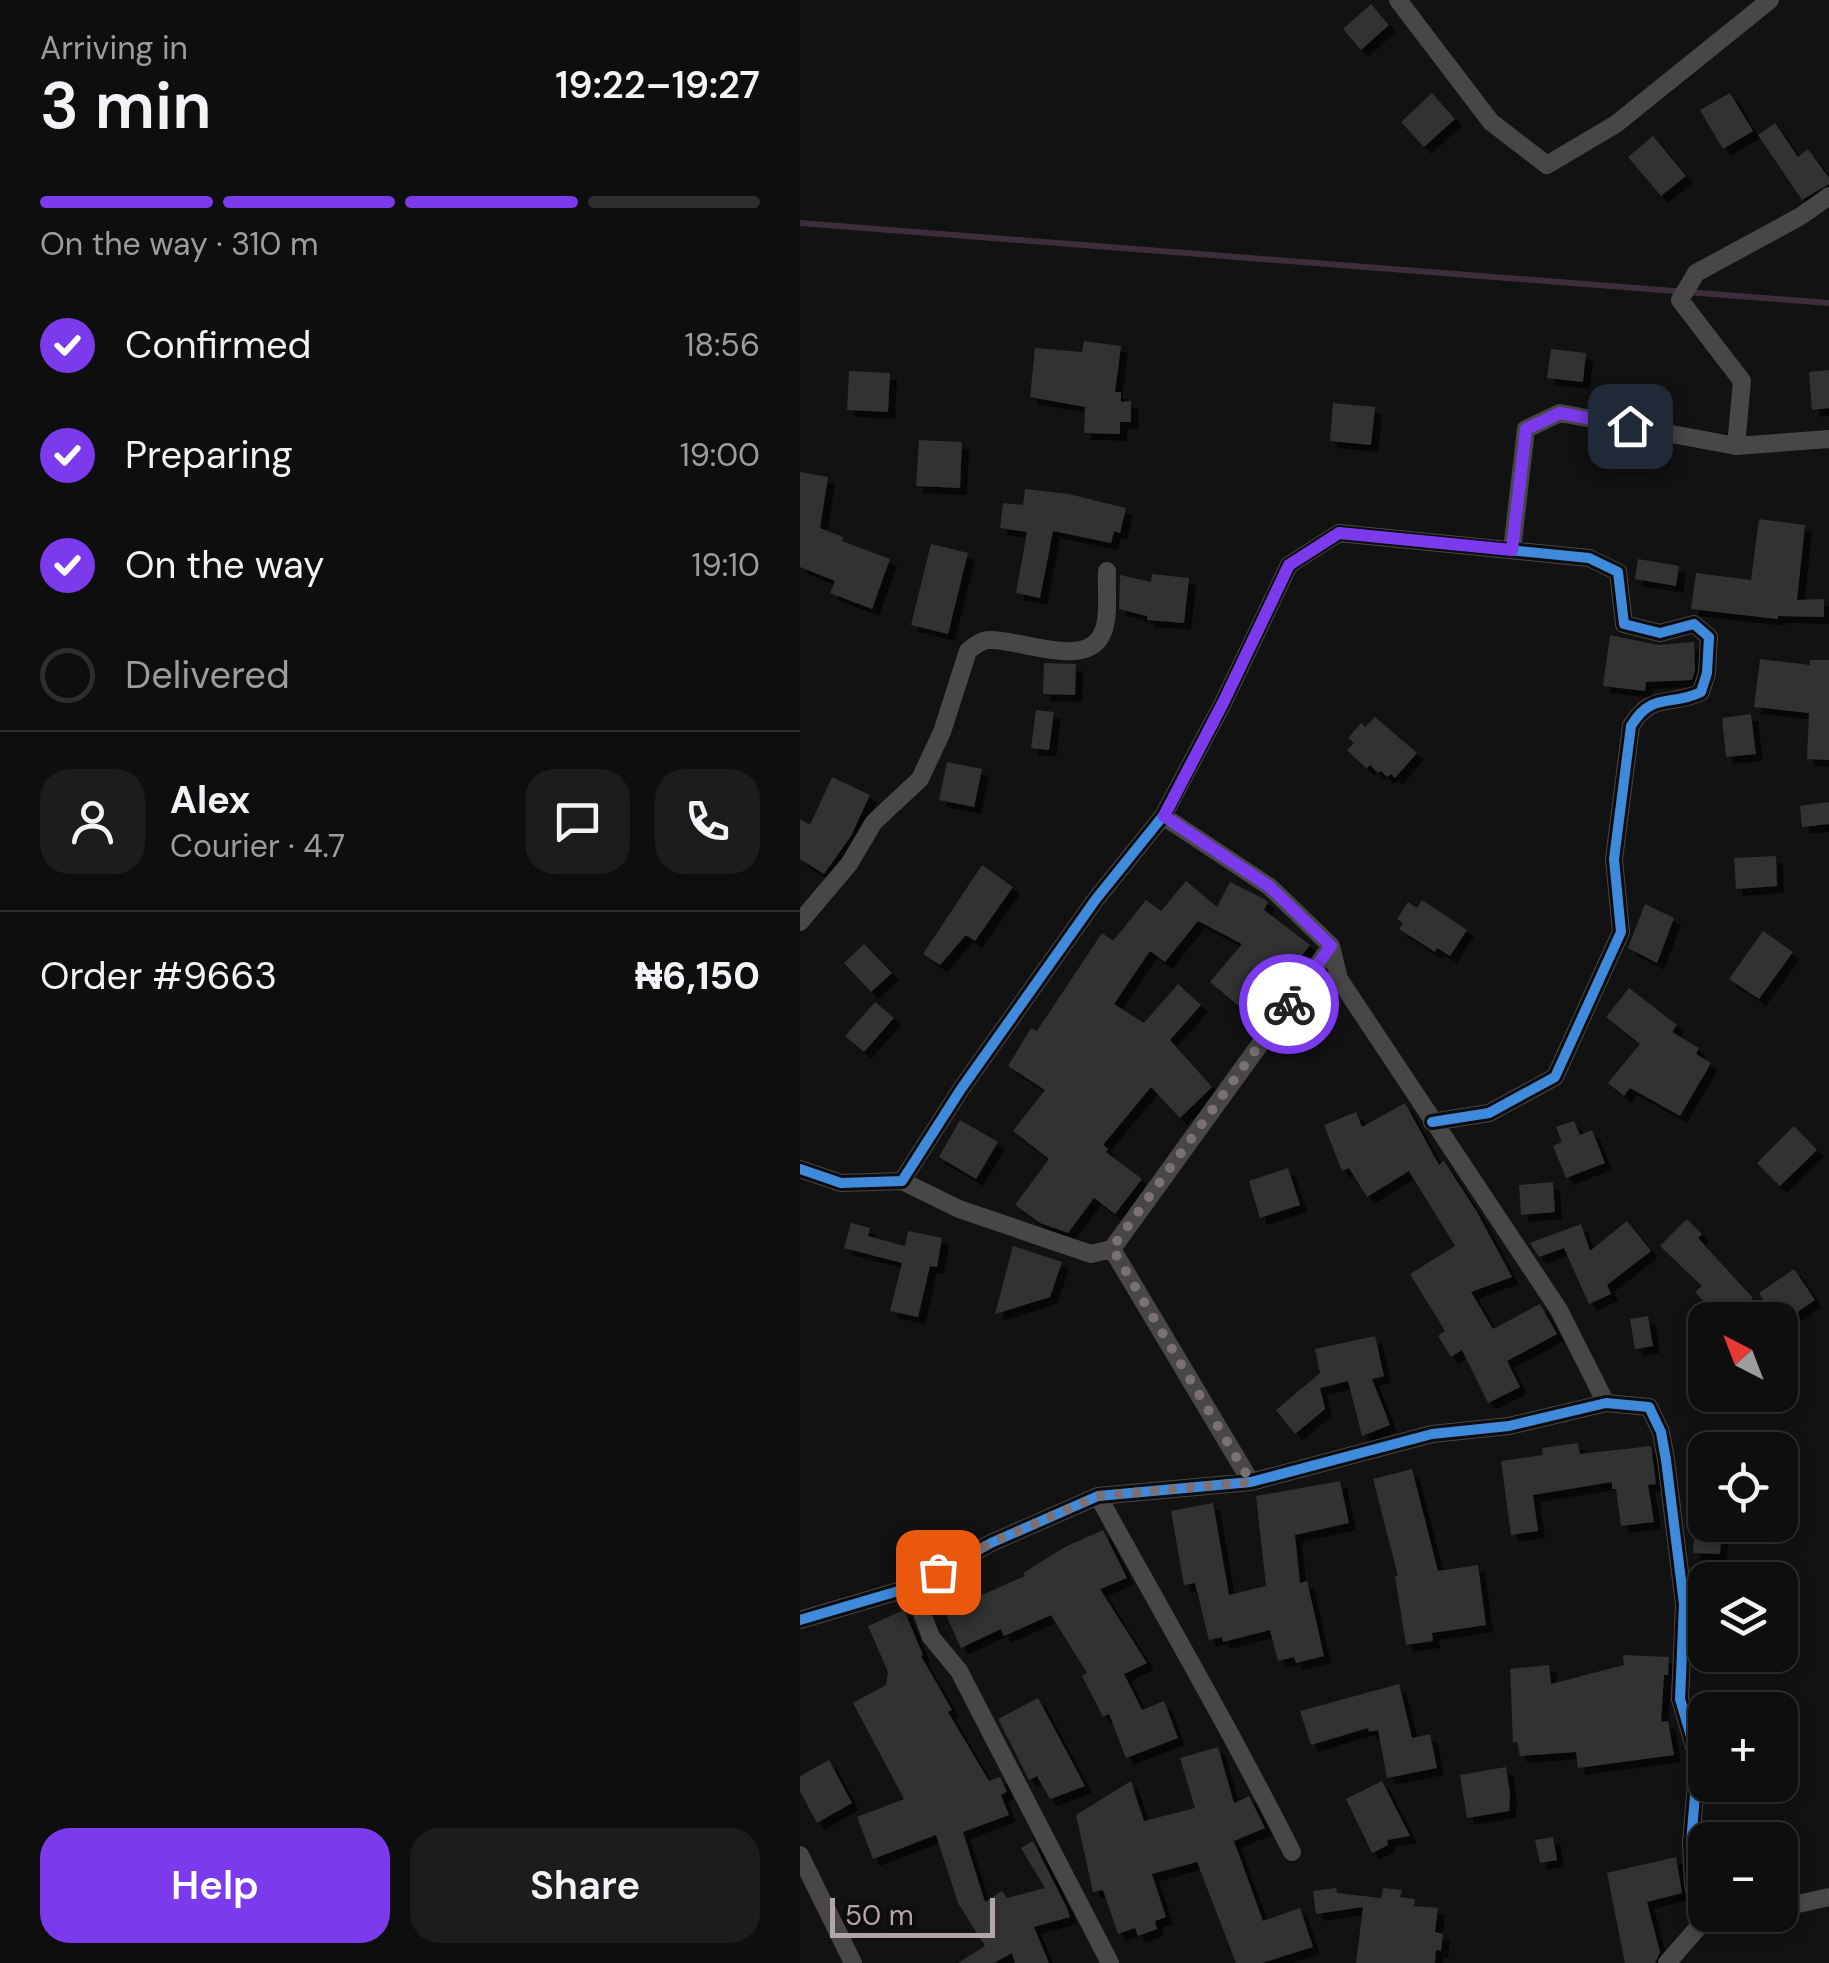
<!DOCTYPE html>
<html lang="en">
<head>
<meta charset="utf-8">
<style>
  body { margin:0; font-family:"DM Sans",sans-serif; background:#1c1c1c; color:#f1f3f6; height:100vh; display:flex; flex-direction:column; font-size:38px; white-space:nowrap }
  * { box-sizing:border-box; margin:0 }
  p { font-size:32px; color:#9b9c9e }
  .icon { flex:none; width:55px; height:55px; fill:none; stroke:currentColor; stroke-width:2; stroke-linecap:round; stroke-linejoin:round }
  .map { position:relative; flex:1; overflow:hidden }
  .side { display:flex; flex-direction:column; background:#0e0e0e; width:800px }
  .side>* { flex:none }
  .needle { width:65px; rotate:318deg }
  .tools { position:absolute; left:888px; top:1302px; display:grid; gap:20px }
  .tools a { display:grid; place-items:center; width:110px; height:110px; border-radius:20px; background:#0e0e0e; box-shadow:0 5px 15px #0003,0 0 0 2px #2e2e2e; font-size:50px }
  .scale { position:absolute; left:30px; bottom:25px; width:165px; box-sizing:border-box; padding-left:10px; border:5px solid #b2a3ac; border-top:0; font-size:28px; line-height:35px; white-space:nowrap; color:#b2a3ac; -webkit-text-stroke:8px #0e0c0d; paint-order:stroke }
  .pin { position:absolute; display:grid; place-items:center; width:85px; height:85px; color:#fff; margin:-42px; border-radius:20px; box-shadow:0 5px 15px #0006 }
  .courier { position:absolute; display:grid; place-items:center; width:100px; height:100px; margin:-50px; border:8px solid #7c3aed; border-radius:50%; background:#fff; color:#222; box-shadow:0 2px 12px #0007 }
  .headline em { font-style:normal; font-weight:600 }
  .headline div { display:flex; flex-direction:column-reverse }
  .headline { display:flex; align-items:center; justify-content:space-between; height:170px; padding:0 40px }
  h1 { font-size:65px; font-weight:600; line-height:75px }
  .bar { display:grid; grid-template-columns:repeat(4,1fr); gap:15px 10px; align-content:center; height:120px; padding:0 40px }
  .bar i { height:12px; border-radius:8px; background:#2e2e2e }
  .bar .selected { background:#7c3aed }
  .bar p { grid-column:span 4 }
  .line { display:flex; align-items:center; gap:25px; padding:0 40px; border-top:2px solid #2e2e2e }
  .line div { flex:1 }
  .round { display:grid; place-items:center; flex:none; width:105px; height:105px; border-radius:30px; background:#1c1c1c }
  ol { padding:0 40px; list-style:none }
  li { display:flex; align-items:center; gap:30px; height:110px }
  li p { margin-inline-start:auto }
  li .icon { padding:10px; border-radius:50%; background:#7c3aed; color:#fff; stroke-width:4 }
  li:last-child { color:#9b9c9e }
  li i { width:55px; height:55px; border:5px solid #2e2e2e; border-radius:50% }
  .action { display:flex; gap:20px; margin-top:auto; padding:20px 40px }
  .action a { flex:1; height:115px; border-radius:30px; background:#7c3aed; color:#fff; font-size:40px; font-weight:600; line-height:115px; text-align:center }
  .action a+a { background:#1c1c1c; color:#f1f3f6 }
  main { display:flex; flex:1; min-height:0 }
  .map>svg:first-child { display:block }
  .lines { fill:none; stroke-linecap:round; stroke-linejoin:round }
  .stream { stroke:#3d2d3a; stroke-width:6 }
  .building { fill:#333132; filter:url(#shadow) }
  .minor { stroke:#494647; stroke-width:18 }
  .cycleway-casing { stroke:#0e0c0d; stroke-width:16 }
  .cycleway { stroke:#408adc; stroke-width:10 }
  .done { stroke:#7a7076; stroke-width:10; stroke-dasharray:0 18 }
  .route { stroke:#7c3aed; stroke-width:12 }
</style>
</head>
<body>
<main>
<section class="side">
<div class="headline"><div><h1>3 min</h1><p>Arriving in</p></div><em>19:22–19:27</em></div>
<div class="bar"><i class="selected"></i><i class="selected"></i><i class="selected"></i><i></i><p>On the way · 310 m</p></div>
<ol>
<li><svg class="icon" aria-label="check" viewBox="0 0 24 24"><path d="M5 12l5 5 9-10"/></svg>Confirmed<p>18:56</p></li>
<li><svg class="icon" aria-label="check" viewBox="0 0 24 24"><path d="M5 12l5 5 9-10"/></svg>Preparing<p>19:00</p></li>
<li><svg class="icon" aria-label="check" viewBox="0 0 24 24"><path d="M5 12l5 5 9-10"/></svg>On the way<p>19:10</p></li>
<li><i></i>Delivered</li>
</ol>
<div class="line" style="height:180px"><a class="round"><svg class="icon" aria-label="person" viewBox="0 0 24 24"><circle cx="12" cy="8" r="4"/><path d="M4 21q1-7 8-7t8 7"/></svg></a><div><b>Alex</b><p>Courier · 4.7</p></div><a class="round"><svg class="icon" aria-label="chat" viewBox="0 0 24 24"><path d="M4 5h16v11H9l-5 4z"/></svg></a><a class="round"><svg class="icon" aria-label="phone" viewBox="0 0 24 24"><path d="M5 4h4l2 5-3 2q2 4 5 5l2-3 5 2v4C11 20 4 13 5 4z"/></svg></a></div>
<div class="line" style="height:130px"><div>Order #9663</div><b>₦6,150</b></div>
<div class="action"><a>Help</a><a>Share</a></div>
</section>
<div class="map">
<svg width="1029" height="1963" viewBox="0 0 1029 1963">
  <defs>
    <filter id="shadow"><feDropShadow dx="7" dy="7" stdDeviation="0" flood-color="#0009"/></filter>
  </defs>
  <rect width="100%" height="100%" fill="#121212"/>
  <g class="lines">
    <path class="stream" d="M0,223L1029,303"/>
  </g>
  <path class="building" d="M571,4L589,25L561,50L543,29Z
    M632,93L655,119L624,147L601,122Z
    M930,93L953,131L923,149L900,110Z
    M975,123L998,157L1008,149L1029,178V184L1002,200L958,135Z
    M853,136L886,176L861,196L828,157Z
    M284,341L321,346L315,392H321V402L331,401V422H320V434L284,433L285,407L230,397L235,348L282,352Z
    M751,349L786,353L783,382L747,378Z
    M1029,370V408L1012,410L1009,372Z
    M49,371L90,373L88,412L47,410Z
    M533,403L575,407L571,445L530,441Z
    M119,440L162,442L160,488L116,486Z
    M0,472L28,477L20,528L43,537L42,541L90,559L72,609L30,593L35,581L0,567Z
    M225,489L269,494L326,508L320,533L314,531L311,543L253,531L240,598L216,593L227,532L200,528L203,503L223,505Z
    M959,519L1005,525L997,600L1024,599V617L978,616V619L891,609L896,573L951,580Z
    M131,544L168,553L148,634L111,625Z
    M838,559L879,566L876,586L835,579Z
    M352,574L389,578L384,623L347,620V616L319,609L320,575L351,582Z
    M810,635L858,645L894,642L895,670L892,680L846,682L845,691L803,686Z
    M960,659L1010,665V660H1029V760L1007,759L1009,713L954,707Z
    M244,663L276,664L275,695L243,694Z
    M236,710L254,712L249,750L231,748Z
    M951,714L956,754L926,757L922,718Z
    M575,717L617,753L595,778L591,774L587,777L581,771L578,773L570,765L567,769L547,750L554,743L548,738L561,723L565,727Z
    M147,762L182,769L174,807L139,800Z
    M32,777L70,795L51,836L24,874L0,859V819L10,825Z
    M1029,802V824L1002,827L1000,806Z
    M976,856L977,886L936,889L934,858Z
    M182,865L213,887L175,941L166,935L140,965L123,954Z
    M386,881L417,907L430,882L466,900L468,902L464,910L510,945L453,1018L410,982L442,944L398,921L365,962L350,951L314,1004L344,1023L378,984L401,1005L370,1040L412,1087L380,1118L351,1087L303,1145L308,1149L306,1152L342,1179L315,1214L294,1198L268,1233L240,1223L215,1205L249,1159L213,1131L245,1090L208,1066L231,1028L237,1031L302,933L313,941L346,900L361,911Z
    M622,900L667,930L650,956L637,948L635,952L599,929L603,923L597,919L608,902L617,908Z
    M845,904L874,918L857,963L828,948Z
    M963,931L993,952L959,999L929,979Z
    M64,944L92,973L71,992L44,963Z
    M829,988L877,1025L872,1032L899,1048L896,1054L911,1063L880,1116L830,1088L824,1096L808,1083L840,1044L806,1017Z
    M75,1002L94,1018L64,1052L45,1036Z
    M605,1103L639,1165L644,1161L677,1212L712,1277L671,1292L693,1329L740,1304L757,1334L707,1361L720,1387L688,1403L662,1350L651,1357L638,1336L645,1331L610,1274L655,1246L609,1171L567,1197L549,1168L542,1171L524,1125L556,1112L562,1127Z
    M160,1120L198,1142L176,1179L139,1157Z
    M774,1121L780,1135L792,1130L805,1163L766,1178L753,1146L762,1142L756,1127Z
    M994,1126L1017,1150L980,1186L957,1163Z
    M488,1168L500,1205L460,1218L449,1181Z
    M753,1182L755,1212L721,1215L719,1185Z
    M887,1219L902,1234L898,1238L953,1298L929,1320H921L895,1292L902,1286L860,1246Z
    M827,1221L851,1251L807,1285L811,1294L789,1304L764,1248L739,1257L730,1243L781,1224L790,1251Z
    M51,1223L70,1228L68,1236L105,1246L108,1231L142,1238L137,1267L130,1266L118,1317L90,1311L102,1263L44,1248Z
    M213,1246L262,1262L250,1297L195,1314Z
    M994,1269L1015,1300L980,1324L959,1293Z
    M848,1316L853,1346L835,1349L830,1319Z
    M575,1336L584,1376L572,1379L590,1425L562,1436L548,1381L520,1388L525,1409L495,1434L476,1410L520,1373L515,1349Z
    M778,1443L780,1454L851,1446L856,1484L848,1485L854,1522L821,1526L816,1489H812V1482L733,1495L738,1531L711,1535L701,1461L743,1455L742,1448Z
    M612,1469L638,1571L678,1565L686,1625L632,1633L633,1641L606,1645L595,1576H598L573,1479Z
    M540,1481L549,1523L495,1535L500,1583L507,1581L524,1656L496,1663L494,1657L478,1661L470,1630L423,1642L422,1637L409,1640L395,1583L384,1585L371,1511L413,1503L429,1595L466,1586L456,1496Z
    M895,1525H922L920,1554L893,1553Z
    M303,1530L327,1578L300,1589L347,1663L324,1674L342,1710L364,1701L378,1738L326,1758L309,1714L303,1717L282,1676L287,1673L251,1615L204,1636L201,1629L161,1648L141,1604L169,1591L173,1599L225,1576L223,1573L265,1547Z
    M104,1610L123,1655L121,1656L152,1710L148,1712L189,1781L200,1777L207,1792L201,1795L209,1815L163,1832L185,1902L202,1891L207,1898L245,1888L221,1848L233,1841L267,1908L270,1917L234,1927L249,1963H215L212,1953L194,1963H158L185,1946L158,1903L136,1835L73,1859L57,1817L104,1799L53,1703L86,1685L88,1672L68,1626Z
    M823,1655L869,1657L868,1675H864L861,1722L868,1721L874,1755L778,1768L776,1752L720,1756L717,1742H713L710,1669L749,1665L751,1684L824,1665Z
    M599,1684L612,1738L630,1734L637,1768L587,1778L578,1730L569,1732L568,1728L511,1745L500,1711Z
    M238,1698L285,1786L250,1799L237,1776L229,1780L198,1719Z
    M418,1747L434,1803L449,1796L465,1828L434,1841L463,1921L500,1908L513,1947L462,1963H436L397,1862L352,1874L366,1917L355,1921L357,1929L338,1936L335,1928L318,1934L303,1890L293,1892L276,1815L331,1781L344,1821L395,1808L380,1758Z
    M29,1760L52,1803L17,1823L0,1791V1776Z
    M706,1767L710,1794L709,1811L667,1818L660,1775Z
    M582,1781L610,1836L587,1840L588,1845L572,1853L546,1799Z
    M753,1837L757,1860L740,1863L735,1840Z
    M876,1857L882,1893L847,1902L860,1952L855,1963H825L807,1873Z
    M536,1888L537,1893L581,1898L583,1888L602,1890L600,1897L615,1899L614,1906L638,1908L635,1932L643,1934L641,1951L636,1950L635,1963H556L563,1907L516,1914L513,1891Z"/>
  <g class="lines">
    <path class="minor" d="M598,0L691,122L747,165L816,124L970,0
      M936,446L942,381L880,300L896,273L1001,216L1029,196
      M712,550L726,429L760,413L936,446L1029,439
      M363,816L470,887L531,946L539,979L759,1310L806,1403
      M0,922L49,864L74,822L120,779L142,732L168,651C174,646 181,640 189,640C217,638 286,670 302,634C310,618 306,589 307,571
      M0,1169L41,1183L102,1181L161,1089L296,899L363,816L423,703L489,565L539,533L789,558L818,572L824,624L860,633L894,624L909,637L907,673L901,692C871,707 852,691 831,726L814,859L821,932L755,1077L689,1113L632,1122
      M102,1181L159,1209L291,1254L312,1249L531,946
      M312,1249L451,1482
      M298,1496C363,1614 431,1731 492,1852
      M112,1587L131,1637L159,1671L310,1963
      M0,1620L112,1587L191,1543L298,1496L451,1482L632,1434L709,1426L806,1403L849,1407L861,1432L866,1460L884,1604L880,1699L898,1760L891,1843L893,1883L896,1900L905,1910
      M0,1855L53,1963
      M980,1908L1029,1897
      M921,1915H947
      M867,1963L909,1915"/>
    <g class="cycleway-casing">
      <path id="cycleway" d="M0,1169L41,1183L102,1181L161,1089L296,899L363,816L423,703L489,565L539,533L789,558L818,572L824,624L860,633L894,624L909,637L907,673L901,692C871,707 852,691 831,726L814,859L821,932L755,1077L689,1113L632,1122
        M0,1620L112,1587L191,1543L298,1496L451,1482L632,1434L709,1426L806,1403L849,1407L861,1432L866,1460L884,1604L880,1699L898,1760L891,1843L893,1883L896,1900L905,1910"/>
    </g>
    <use href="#cycleway" class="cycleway"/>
  </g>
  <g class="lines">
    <path class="done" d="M138,1572L191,1543L298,1496L451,1482L312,1248L489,1004"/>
    <path class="route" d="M489,1004L531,946L470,887L364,816L423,703L489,565L539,533L712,550L726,429L760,413L830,426"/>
  </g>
</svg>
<div class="tools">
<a><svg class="needle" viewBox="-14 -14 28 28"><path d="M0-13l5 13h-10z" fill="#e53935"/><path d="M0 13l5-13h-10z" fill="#9b9c9e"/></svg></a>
<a><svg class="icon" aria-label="locate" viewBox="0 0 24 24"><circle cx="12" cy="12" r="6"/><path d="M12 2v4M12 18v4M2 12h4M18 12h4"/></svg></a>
<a><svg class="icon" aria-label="layers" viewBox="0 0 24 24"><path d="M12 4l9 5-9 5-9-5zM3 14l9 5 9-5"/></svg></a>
<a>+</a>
<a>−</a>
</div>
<div class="scale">50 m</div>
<div class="pin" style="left:138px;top:1572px;background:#ea580c"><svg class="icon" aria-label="bag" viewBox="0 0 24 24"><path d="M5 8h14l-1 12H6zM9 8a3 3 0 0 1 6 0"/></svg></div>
<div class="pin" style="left:830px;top:426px;background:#1f2937"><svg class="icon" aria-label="home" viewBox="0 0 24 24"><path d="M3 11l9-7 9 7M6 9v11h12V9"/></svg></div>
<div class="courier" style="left:489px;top:1004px"><svg class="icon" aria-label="bike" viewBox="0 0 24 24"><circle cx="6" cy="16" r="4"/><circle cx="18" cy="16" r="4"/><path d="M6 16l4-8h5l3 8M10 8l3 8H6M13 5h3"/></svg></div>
</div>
</main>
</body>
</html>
